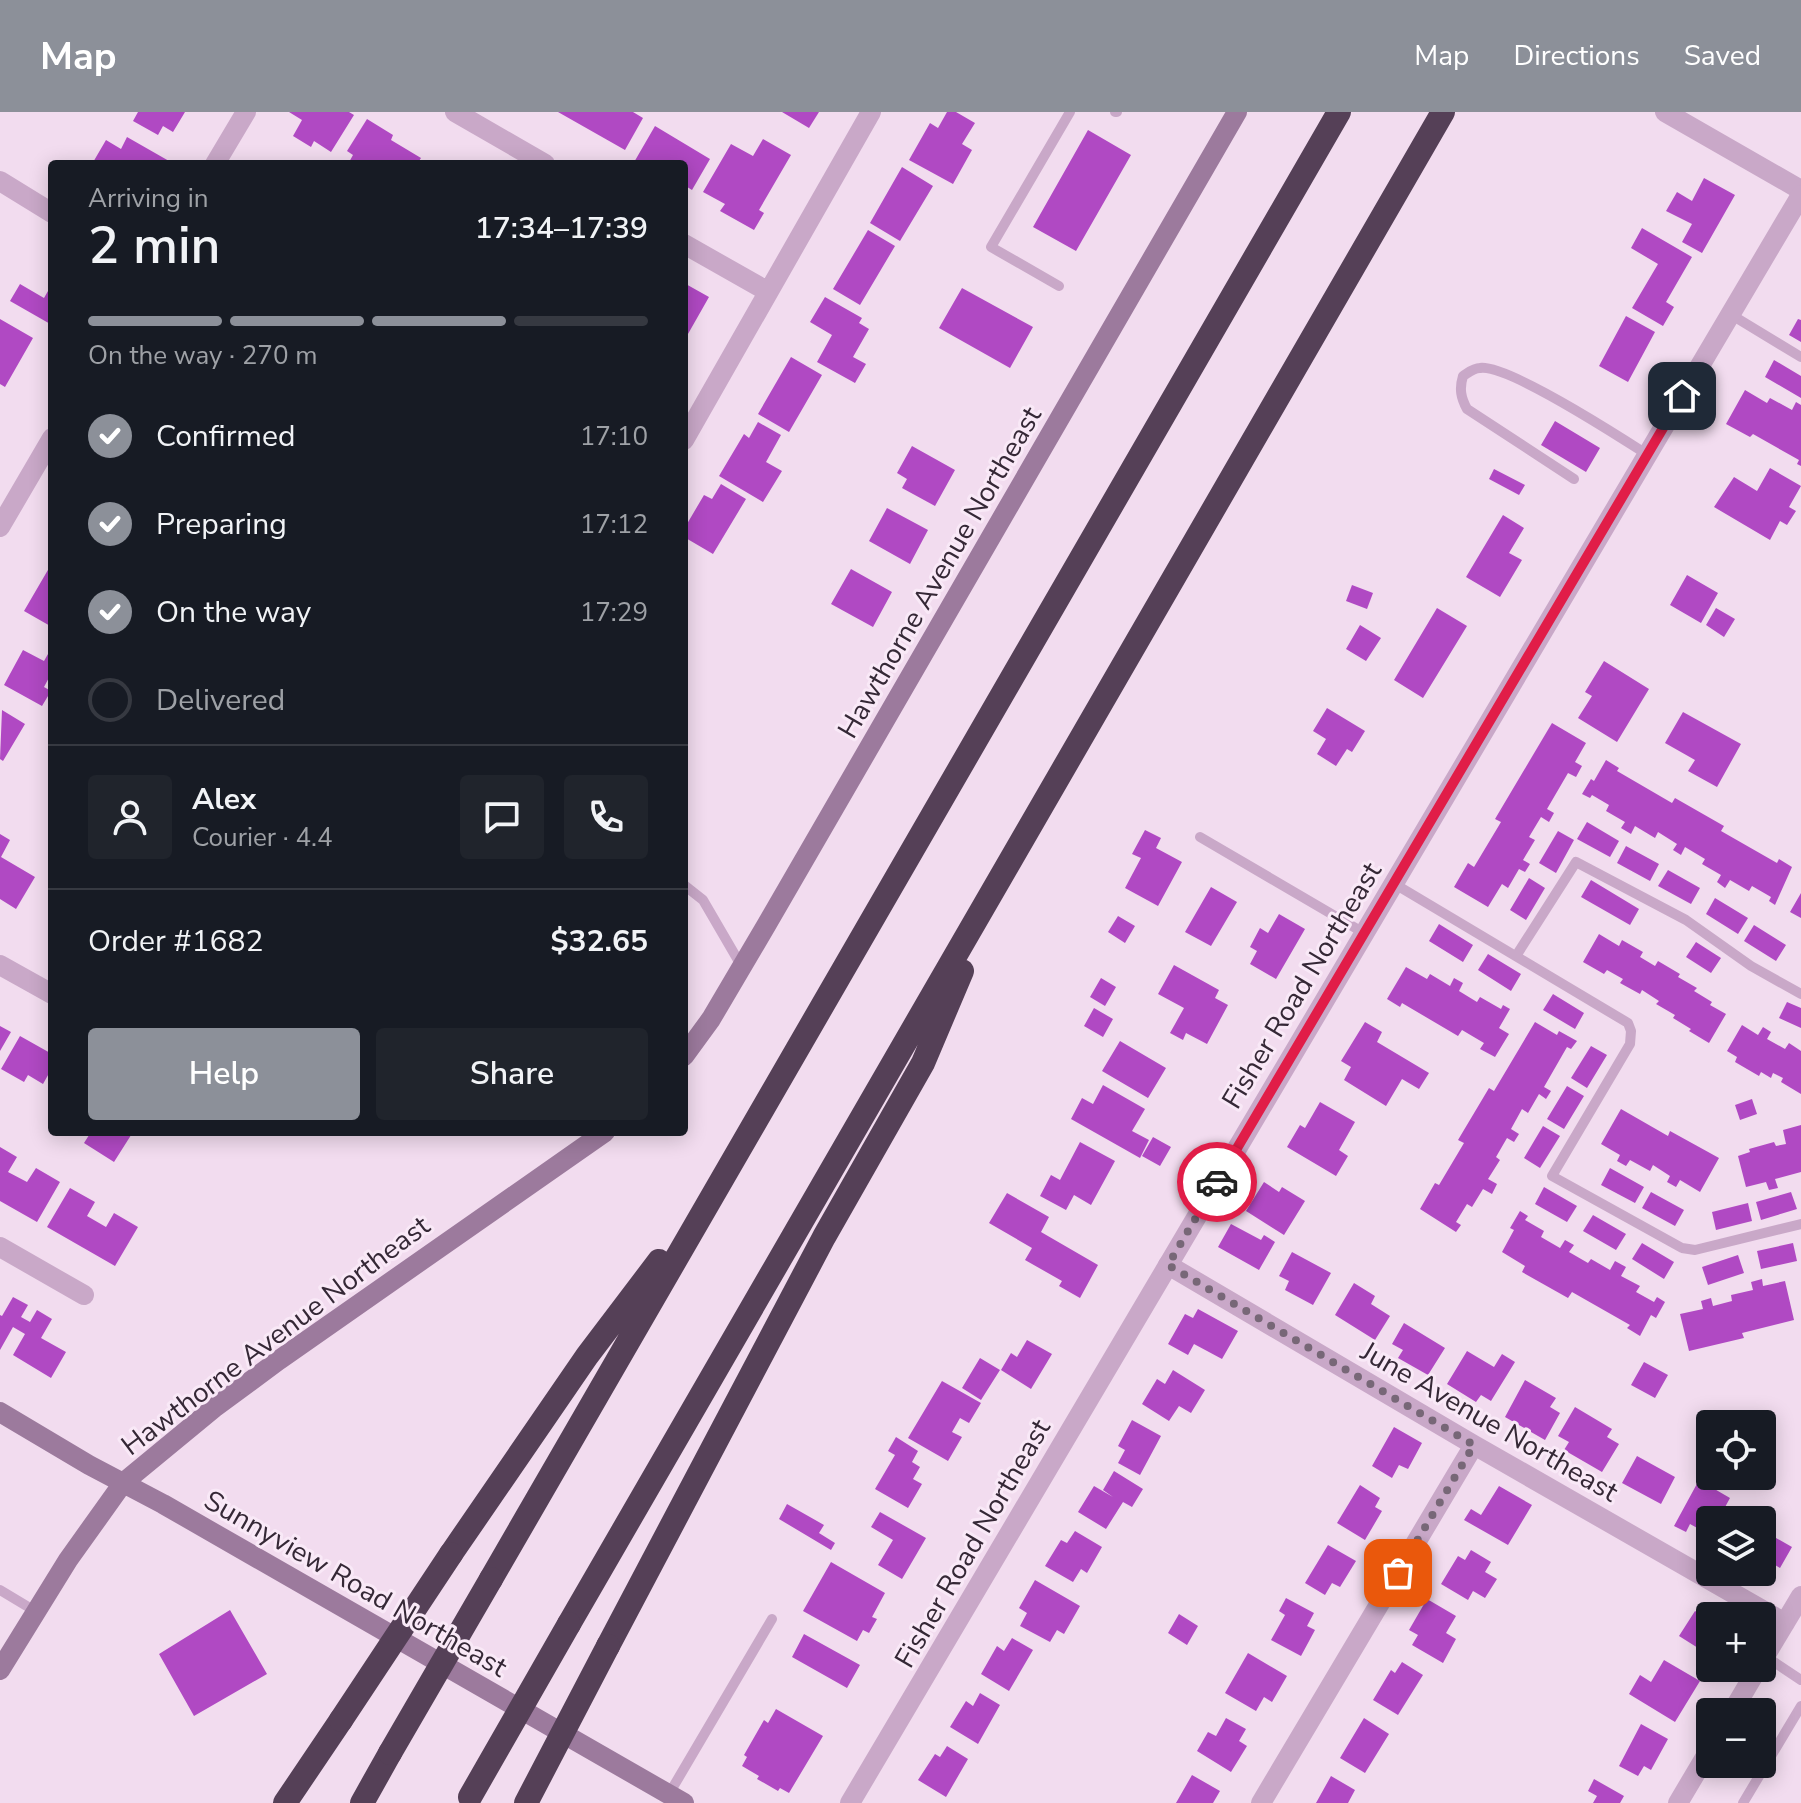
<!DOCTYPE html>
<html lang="en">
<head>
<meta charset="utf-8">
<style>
  body { margin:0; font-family:"Nunito Sans",sans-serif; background:#20242c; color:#f1f3f6; height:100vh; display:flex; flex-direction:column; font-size:30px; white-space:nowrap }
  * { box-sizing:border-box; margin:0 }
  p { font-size:26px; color:#9ea1a6 }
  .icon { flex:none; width:44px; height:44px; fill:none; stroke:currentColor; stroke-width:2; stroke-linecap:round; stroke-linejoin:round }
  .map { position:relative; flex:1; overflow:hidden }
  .sheet { position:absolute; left:48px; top:48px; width:640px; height:976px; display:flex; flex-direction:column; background:#171b24; border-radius:8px; box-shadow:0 4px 20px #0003 }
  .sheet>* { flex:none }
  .controls { position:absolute; left:1696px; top:1298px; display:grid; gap:16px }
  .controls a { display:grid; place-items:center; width:80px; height:80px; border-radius:8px; background:#171b24; box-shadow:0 4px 20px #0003; font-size:40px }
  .pin { position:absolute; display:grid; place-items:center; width:68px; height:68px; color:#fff; margin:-34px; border-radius:16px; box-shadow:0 4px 12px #0006 }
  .courier { position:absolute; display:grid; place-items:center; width:80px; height:80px; margin:-40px; border:6px solid #e11d48; border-radius:50%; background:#fff; color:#222; box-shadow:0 2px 10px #0007 }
  .summary em { font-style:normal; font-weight:600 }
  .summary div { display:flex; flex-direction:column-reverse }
  .summary { display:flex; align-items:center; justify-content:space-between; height:136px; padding:0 40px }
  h1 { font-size:52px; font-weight:600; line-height:60px }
  .bar { display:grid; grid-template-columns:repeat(4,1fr); gap:12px 8px; align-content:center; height:96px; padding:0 40px }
  .bar i { height:10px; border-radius:6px; background:#363941 }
  .bar .on { background:#8c9099 }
  .bar p { grid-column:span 4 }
  .line { display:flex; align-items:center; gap:20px; padding:0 40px; border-top:2px solid #363941 }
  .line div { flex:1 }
  .round { display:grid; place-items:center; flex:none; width:84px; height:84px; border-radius:8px; background:#20242c }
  ol { padding:0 40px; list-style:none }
  li { display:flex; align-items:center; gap:24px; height:88px }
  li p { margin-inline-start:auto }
  li .icon { padding:8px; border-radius:50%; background:#8c9099; color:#fff; stroke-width:4 }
  li:last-child { color:#9ea1a6 }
  li i { width:44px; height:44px; border:4px solid #363941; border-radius:50% }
  .button { display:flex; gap:16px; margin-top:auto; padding:16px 40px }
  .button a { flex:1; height:92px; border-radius:8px; background:#8c9099; color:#fff; font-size:32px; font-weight:600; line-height:92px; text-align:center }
  .button a+a { background:#20242c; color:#f1f3f6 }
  header { display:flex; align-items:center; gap:48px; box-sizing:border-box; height:112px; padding:0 40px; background:#8c9099; color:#fff }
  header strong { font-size:38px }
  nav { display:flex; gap:44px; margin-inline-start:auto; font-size:28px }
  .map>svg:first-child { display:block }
  .building { fill:#b049c3 }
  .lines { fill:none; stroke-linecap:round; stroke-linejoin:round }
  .service { stroke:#c9a8c8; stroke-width:10 }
  .minor { stroke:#c9a8c8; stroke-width:20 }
  .tertiary { stroke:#c9a8c8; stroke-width:20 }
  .secondary { stroke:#9c7a9d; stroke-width:20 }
  .motorway { stroke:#554057; stroke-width:24 }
  .motorway-bridge { stroke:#554057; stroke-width:24 }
  .done { stroke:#776777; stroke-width:8; stroke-dasharray:0 14.4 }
  .route { stroke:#e11d48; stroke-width:10 }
  .labels { text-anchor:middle; stroke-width:6; stroke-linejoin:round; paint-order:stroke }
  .street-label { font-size:28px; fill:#352836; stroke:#f9e9f7 }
</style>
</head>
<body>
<header>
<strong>Map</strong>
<nav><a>Map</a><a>Directions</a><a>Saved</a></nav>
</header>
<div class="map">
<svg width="1801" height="1691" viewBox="0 0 1801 1691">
  <rect width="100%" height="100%" fill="#f2dcef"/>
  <path class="building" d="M138,0H185L173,20L163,14L158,23L133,9Z
    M289,0H349L354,3L331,40L314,29L311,35L293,24L302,8Z
    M558,0H633L643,6L625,38Z
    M782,0H819L809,16Z
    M947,0H956L975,11L962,32L972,38L953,72L909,48L930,11L938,16Z
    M367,7L393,23L391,28L421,46L417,52H348L353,43L347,39Z
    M655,14L710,47L692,78L684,73V52H633Z
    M1088,18L1131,43L1076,139L1033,115Z
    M127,25L169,49L167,52H92L106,28L121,37Z
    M763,27L791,43L759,98L764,101L754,118L720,99L725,92L703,80L731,32L753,44Z
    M902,55L933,74L900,129L870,111Z
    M1704,66L1735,83L1702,141L1682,130L1692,112L1666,99L1677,80L1692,89Z
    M1642,116L1692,145L1666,190L1674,195L1663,214L1632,196L1658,152L1631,136Z
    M868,118L895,134L860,193L833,177Z
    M684,171L709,185L684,229Z
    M20,172L44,186L52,172V213L10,189Z
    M962,176L1033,215L1010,256L939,216Z
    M825,185L862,206L859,211L869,217L853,245L866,252L855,271L817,250L832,223L810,210Z
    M1626,204L1655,220L1628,270L1599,254Z
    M0,207L33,226L5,275L0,272Z
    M1798,207L1801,208V230L1789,223Z
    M791,245L822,263L789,320L758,302Z
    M1774,248L1801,264V286L1765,265Z
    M1745,278L1767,291L1770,286L1792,298L1796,290L1801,293V354L1797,352L1799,348L1753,322L1750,325L1726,312Z
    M1555,309L1600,336L1586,360L1541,333Z
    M758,310L781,323L766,350L782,359L763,390L719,364L744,322L749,326Z
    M912,334L955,358L935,394L902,376L907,367L897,361Z
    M1770,356L1801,374L1789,395L1796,399L1787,413L1780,409L1770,428L1714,395L1734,365L1757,379Z
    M1494,357L1525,373L1519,383L1489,367Z
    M721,372L746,387L713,442L684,425V417L704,383L712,387Z
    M887,396L928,418L910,452L869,429Z
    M1503,403L1524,416L1509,441L1522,448L1500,485L1466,465Z
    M52,451V515L24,499Z
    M851,457L892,480L873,515L831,492Z
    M1687,463L1718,481L1701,511L1670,493Z
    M1352,473L1373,481L1367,497L1346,489Z
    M1437,496L1467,514L1423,586L1394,568Z
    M1716,496L1735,507L1724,525L1706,513Z
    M1360,513L1381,526L1366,549L1346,537Z
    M52,535V560L44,575L51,579L42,594L4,573L23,538L44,549Z
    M1604,549L1649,577L1617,630L1578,606L1592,584L1585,580Z
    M1327,596L1365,619L1352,640L1347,637L1336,654L1317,642L1326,627L1313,619Z
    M2,598L25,612L3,649L0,647Z
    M1683,600L1741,632L1717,675L1688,659L1695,648L1665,631Z
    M1552,611L1586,631L1575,650L1582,654L1576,665L1568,661L1547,697L1554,701L1549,710L1541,705L1529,725L1535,728L1523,748L1530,752L1525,760L1519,757L1508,776L1502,772L1488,795L1454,775L1468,751L1474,755L1501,710L1495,707Z
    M1606,648L1619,656L1617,659L1672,691L1675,686L1724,714L1721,719L1777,751L1779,747L1792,755L1775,793L1769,789L1771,785L1752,774L1749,779L1730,768L1725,776L1717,770L1721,763L1702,752L1705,747L1685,735L1681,743L1673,738L1677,732L1658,720L1655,726L1635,714L1631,722L1621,716L1625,710L1606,699L1609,693L1592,683L1590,686L1582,682L1591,667L1594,669Z
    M1587,710L1619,729L1610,745L1577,727Z
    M1145,718L1161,726L1156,736L1182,750L1158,794L1125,776L1141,746L1132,742Z
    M1558,719L1574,728L1556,761L1539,751Z
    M0,722L10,728L1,745L35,765L16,797L0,787Z
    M1626,734L1659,752L1650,769L1617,751Z
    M1668,758L1700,776L1691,792L1658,774Z
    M1529,766L1545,776L1526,808L1510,798Z
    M1591,768L1639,797L1630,813L1581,785Z
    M1211,775L1237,790L1211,834L1185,820Z
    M1801,781V806L1790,800Z
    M1715,786L1748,806L1738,822L1706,802Z
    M1279,802L1305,817L1276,867L1250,852L1257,839L1250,835L1260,816L1268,821Z
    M1118,804L1135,814L1125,831L1108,820Z
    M1439,812L1473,833L1463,850L1429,829Z
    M1754,813L1786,833L1776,849L1744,829Z
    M1599,822L1619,834L1622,828L1643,840L1640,845L1655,854L1658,849L1680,862L1678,865L1697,876L1694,879L1712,890L1710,893L1726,902L1709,931L1689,919L1691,917L1673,906L1675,903L1656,892L1659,889L1642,878L1640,882L1620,871L1623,867L1607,858L1604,862L1583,850Z
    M1696,830L1721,846L1711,861L1686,845Z
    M1488,842L1521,862L1511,879L1478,858Z
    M1174,853L1219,878L1215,886L1228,893L1207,932L1186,921L1183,928L1170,921L1184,896L1158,882Z
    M1406,855L1427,867L1430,862L1450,874L1454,866L1463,871L1459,879L1477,890L1480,885L1501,897L1503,893L1510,897L1499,916L1509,922L1495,945L1480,937L1484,931L1462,918L1458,924L1402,891L1400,895L1387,887Z
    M1101,866L1116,875L1105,894L1090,885Z
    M1553,882L1584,901L1575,917L1543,898Z
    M1787,890L1801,896V916L1779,906Z
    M1094,896L1113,907L1103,925L1084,914Z
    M1365,910L1382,920L1377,930L1429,961L1419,977L1402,967L1386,994L1344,968L1351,955L1341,949Z
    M1535,910L1557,923L1559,919L1577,929L1571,937L1567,935L1544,975L1551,979L1546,987L1539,982L1528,1001L1522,997L1511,1017L1519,1022L1514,1030L1507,1026L1496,1045L1500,1048L1488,1067L1497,1072L1492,1082L1483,1077L1472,1095L1467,1092L1456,1110L1461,1113L1456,1120L1420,1097L1435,1071L1439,1073L1464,1031L1458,1028L1489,976L1494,979Z
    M1742,913L1758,923L1763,915L1771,920L1767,927L1785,937L1789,931L1801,939V982L1781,970L1783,966L1773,961L1771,966L1761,960L1759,964L1735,950L1737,945L1727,939Z
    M0,914L11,920L0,939Z
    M20,924L52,942V956L43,972L28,963L24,970L1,957Z
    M1120,929L1166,956L1148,986L1102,959Z
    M1591,934L1607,943L1587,976L1571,966Z
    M1103,973L1145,997L1132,1019L1149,1028L1140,1046L1071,1007L1082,986L1093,992Z
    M1567,974L1584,984L1564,1017L1547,1007Z
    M1752,987L1757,1002L1740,1008L1735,993Z
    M1320,990L1355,1010L1339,1038L1348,1044L1336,1064L1287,1035L1300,1013L1305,1016Z
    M1621,997L1668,1024L1670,1019L1719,1046L1700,1080L1680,1068L1676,1075L1667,1070L1670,1064L1653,1053L1650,1059L1630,1048L1626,1054L1617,1049L1620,1043L1601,1032Z
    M1801,1013V1060L1775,1067L1778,1076L1769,1078L1766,1070L1746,1075L1738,1044L1750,1040L1749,1037L1774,1030L1776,1034L1786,1032L1783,1018Z
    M1543,1014L1560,1024L1540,1056L1524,1046Z
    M91,1020H133L114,1050L84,1031Z
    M1153,1025L1171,1035L1160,1054L1142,1044Z
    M1080,1030L1115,1049L1091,1093L1074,1083L1066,1098L1040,1084L1051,1063L1060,1068Z
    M0,1035L17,1045L8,1060L27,1070L36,1056L60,1070L37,1110L0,1089Z
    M1610,1056L1644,1075L1635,1091L1601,1073Z
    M1264,1070L1279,1080L1282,1075L1305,1089L1284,1123L1246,1099Z
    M1544,1075L1577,1094L1567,1110L1535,1092Z
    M70,1076L95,1090L87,1104L106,1115L114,1101L138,1115L115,1154L47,1115Z
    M1651,1080L1684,1098L1675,1114L1642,1096Z
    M1791,1080L1797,1097L1761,1108L1756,1090Z
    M1007,1081L1049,1105L1041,1120L1098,1153L1080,1186L1059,1174L1062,1169L1025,1148L1032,1136L989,1111Z
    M1748,1091L1752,1109L1716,1118L1712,1100Z
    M1520,1099L1528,1104L1525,1108L1544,1119L1541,1125L1560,1136L1565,1128L1574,1133L1569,1140L1588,1151L1591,1147L1610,1158L1615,1149L1626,1155L1621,1164L1640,1174L1636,1180L1654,1190L1657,1185L1665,1190L1656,1206L1651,1203L1640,1224L1627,1216L1630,1213L1572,1180L1568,1186L1522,1160L1525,1154L1502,1140L1514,1118L1510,1116Z
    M1593,1103L1626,1122L1616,1138L1583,1119Z
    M1231,1112L1261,1128L1264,1123L1275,1130L1259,1158L1218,1135Z
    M1642,1131L1674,1150L1664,1167L1632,1147Z
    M1793,1131L1797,1149L1761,1157L1757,1139Z
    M1292,1140L1331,1161L1313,1193L1285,1178L1289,1169L1279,1164Z
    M1738,1143L1744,1161L1708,1173L1702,1155Z
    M1762,1167L1763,1174L1785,1169L1794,1208L1742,1221L1744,1226L1689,1239L1680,1202L1703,1197L1701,1189L1711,1186L1713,1194L1732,1189L1731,1183L1753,1178L1751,1170Z
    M1354,1171L1375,1184L1371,1192L1390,1204L1375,1228L1335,1203Z
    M13,1185L28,1193L21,1205L30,1210L37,1198L52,1207L41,1226L66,1240L51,1266L13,1243L25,1222L13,1215L0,1238V1203L2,1204Z
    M1198,1197L1238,1219L1222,1247L1194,1232L1188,1243L1168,1232L1185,1202L1193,1206Z
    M1404,1211L1445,1236L1428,1263L1398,1246L1403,1238L1392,1232Z
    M1027,1228L1052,1242L1031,1277L1001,1258L1011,1241L1017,1245Z
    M1467,1239L1494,1255L1502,1242L1515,1250L1491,1289L1481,1283L1476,1290L1447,1272Z
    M980,1246L1000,1258L981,1288L962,1276Z
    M1644,1250L1668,1263L1655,1286L1631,1273Z
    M1173,1258L1205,1278L1191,1301L1179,1294L1169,1309L1142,1292L1157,1267L1165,1272Z
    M1525,1268L1556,1286L1550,1295L1560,1301L1545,1328L1505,1305Z
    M942,1269L981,1291L969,1311L960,1306L952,1320L962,1325L948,1349L908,1326Z
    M1575,1295L1612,1317L1607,1325L1619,1332L1602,1360L1564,1338L1569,1330L1558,1324Z
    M1132,1308L1161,1324L1140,1363L1118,1351L1125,1338L1118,1334Z
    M1394,1315L1422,1331L1408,1357L1399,1353L1392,1366L1372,1354Z
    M896,1325L918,1339L912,1350L920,1355L913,1367L922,1372L908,1396L875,1377L895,1343L888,1339Z
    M1637,1344L1675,1365L1661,1392L1622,1371Z
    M1114,1359L1143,1377L1132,1395L1123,1390L1106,1417L1078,1400L1094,1374L1113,1385L1103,1378Z
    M1699,1368L1730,1386L1724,1397L1733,1402L1730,1408H1710V1423L1690,1412L1686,1420L1674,1414Z
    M1360,1373L1380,1386L1375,1395L1382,1399L1365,1428L1337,1411Z
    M1499,1374L1532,1393L1508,1433L1464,1408L1471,1397L1481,1403Z
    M787,1392L824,1413L819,1421L835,1431L831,1438L779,1407Z
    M880,1400L926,1426L902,1467L878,1453L893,1428L871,1415Z
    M1762,1418L1792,1435L1780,1456L1770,1450L1767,1456L1762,1453Z
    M1075,1419L1102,1435L1087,1461L1081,1457L1073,1470L1045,1454L1061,1428L1067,1431Z
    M1328,1433L1356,1449L1340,1475L1332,1471L1325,1483L1305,1471Z
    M1471,1438L1491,1450L1485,1460L1497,1467L1485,1486L1473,1479L1468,1488L1441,1472L1458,1444L1465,1448Z
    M831,1450L885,1481L872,1505L877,1507L869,1521L863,1518L857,1529L803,1499Z
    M1035,1468L1080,1494L1064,1522L1057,1518L1050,1530L1020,1514L1027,1501L1019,1496Z
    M1286,1486L1314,1501L1307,1514L1315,1518L1301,1544L1271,1528L1285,1503L1279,1499Z
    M1427,1487L1456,1504L1446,1521L1456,1527L1443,1551L1412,1533L1418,1523L1409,1518Z
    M230,1498L267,1562L194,1604L159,1542Z
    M1695,1499L1710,1508V1535L1706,1541L1679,1524Z
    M1179,1502L1198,1514L1187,1533L1168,1521Z
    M804,1522L860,1553L847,1576L792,1545Z
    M1012,1526L1033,1538L1009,1579L981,1562L997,1534L1004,1539Z
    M1248,1541L1287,1564L1272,1590L1264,1585L1256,1599L1225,1581Z
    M1664,1548L1700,1569L1675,1610L1629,1582L1640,1563L1651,1570Z
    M1402,1550L1423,1563L1398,1603L1373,1588L1391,1558L1395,1561Z
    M980,1581L1000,1593L978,1632L950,1615L966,1589L973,1594Z
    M776,1597L823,1624L789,1681L780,1676L778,1679L757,1667L759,1664L742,1654L747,1645L744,1643L764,1608L768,1611Z
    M1226,1606L1246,1617L1239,1629L1247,1634L1231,1660L1197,1639L1208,1620L1216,1624Z
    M1364,1606L1389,1622L1365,1661L1340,1646Z
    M1641,1612L1668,1627L1651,1658L1644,1654L1638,1664L1619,1654Z
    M947,1634L968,1647L946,1685L918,1668L935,1642L940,1645Z
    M1192,1663L1220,1679L1213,1691H1176Z
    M1331,1664L1355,1678L1348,1691H1316Z
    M1594,1667L1624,1684L1620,1691H1593L1597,1684L1588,1679Z"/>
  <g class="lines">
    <path class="service" d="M1115,0H1117
      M1059,174L991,135L1070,0
      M1730,202L1801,245
      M1574,367L1467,297C1461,286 1459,277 1463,264C1468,261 1473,256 1480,256C1507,252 1620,325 1648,343
      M1200,725L1364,821
      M1393,771L1628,911L1631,919L1630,932L1552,1064L1682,1136L1695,1138L1801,1112
      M684,773L703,788L742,855
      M1516,844L1576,750L1686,808L1751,854L1801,882
      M0,1478L35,1499
      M1765,1544L1801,1568
      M669,1682L772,1507
      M1743,1691L1801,1594"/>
    <path class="minor" d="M455,0L545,52
      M1665,0L1801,78
      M215,52L246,0
      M0,69L52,101
      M684,132L767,179
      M684,328L871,0
      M0,415L52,326
      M0,853L52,882
      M0,1135L84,1183
      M1168,1153L1474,1333L1785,1511
      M1762,1549L1801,1484
      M1732,1600L1758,1556
      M1261,1691L1474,1333
      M1678,1691L1710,1637"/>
    <path class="tertiary" d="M850,1691L1801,83"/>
    <path class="secondary" d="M684,944L711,907L767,812L1237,0
      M0,1300L89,1353L163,1392L684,1691
      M0,1558L68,1448L123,1371L214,1296L279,1248L605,1020"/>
    <path class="motorway" d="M451,1442L587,1244L659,1149
      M491,1467L1339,0
      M569,1512L1443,0
      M608,1534L824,1125L923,951L962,859
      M285,1691L341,1608
      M362,1691L390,1641"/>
    <path class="motorway-bridge" d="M341,1608L451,1442
      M390,1641L491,1467
      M470,1685L569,1512
      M526,1691L608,1534"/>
  </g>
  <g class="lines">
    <path class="done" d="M1217,1070L1168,1153L1474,1333L1398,1461"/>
    <path class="route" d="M1217,1070L1682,284"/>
  </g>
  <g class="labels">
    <g class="street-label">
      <text transform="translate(939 460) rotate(-60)" y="10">Hawthorne Avenue Northeast</text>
      <text transform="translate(1301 873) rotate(-59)" y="10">Fisher Road Northeast</text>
      <text transform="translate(275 1223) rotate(-37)" y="10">Hawthorne Avenue Northeast</text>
      <text transform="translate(1490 1309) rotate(30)" y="10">June Avenue Northeast</text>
      <text transform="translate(972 1431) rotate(-60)" y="10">Fisher Road Northeast</text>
      <text transform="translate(356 1471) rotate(30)" y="10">Sunnyview Road Northeast</text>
    </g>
  </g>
</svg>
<div class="controls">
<a><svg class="icon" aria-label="locate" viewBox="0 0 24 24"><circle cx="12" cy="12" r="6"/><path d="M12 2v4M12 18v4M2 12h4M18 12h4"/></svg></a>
<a><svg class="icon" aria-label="layers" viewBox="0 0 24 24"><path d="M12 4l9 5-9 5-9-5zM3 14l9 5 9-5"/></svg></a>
<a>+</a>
<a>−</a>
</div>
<div class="pin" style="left:1398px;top:1461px;background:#ea580c"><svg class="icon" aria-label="bag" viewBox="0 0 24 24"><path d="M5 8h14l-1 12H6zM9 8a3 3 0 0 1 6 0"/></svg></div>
<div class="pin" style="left:1682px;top:284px;background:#1f2937"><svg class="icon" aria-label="home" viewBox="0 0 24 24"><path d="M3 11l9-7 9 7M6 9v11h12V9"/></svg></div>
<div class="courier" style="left:1217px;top:1070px"><svg class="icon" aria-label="car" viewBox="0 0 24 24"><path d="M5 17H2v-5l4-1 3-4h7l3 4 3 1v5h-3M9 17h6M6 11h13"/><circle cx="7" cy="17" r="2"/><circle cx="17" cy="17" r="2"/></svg></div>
<section class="sheet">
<div class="summary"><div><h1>2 min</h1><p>Arriving in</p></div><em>17:34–17:39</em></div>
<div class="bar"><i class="on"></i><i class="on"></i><i class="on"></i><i></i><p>On the way · 270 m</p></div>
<ol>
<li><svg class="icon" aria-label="check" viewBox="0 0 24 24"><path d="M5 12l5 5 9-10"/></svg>Confirmed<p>17:10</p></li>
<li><svg class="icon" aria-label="check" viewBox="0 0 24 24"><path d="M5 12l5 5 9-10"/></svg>Preparing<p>17:12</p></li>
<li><svg class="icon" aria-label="check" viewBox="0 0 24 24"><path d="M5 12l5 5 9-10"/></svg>On the way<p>17:29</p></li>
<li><i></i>Delivered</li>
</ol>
<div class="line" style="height:144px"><a class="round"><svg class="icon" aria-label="person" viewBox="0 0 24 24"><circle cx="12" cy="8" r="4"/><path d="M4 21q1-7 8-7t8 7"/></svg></a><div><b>Alex</b><p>Courier · 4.4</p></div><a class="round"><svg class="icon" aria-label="chat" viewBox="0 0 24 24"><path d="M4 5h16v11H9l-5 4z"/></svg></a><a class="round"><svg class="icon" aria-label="phone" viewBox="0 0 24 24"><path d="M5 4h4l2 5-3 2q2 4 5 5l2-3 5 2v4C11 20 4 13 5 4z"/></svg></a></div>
<div class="line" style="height:104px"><div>Order #1682</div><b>$32.65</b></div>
<div class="button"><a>Help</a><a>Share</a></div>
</section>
</div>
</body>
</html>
